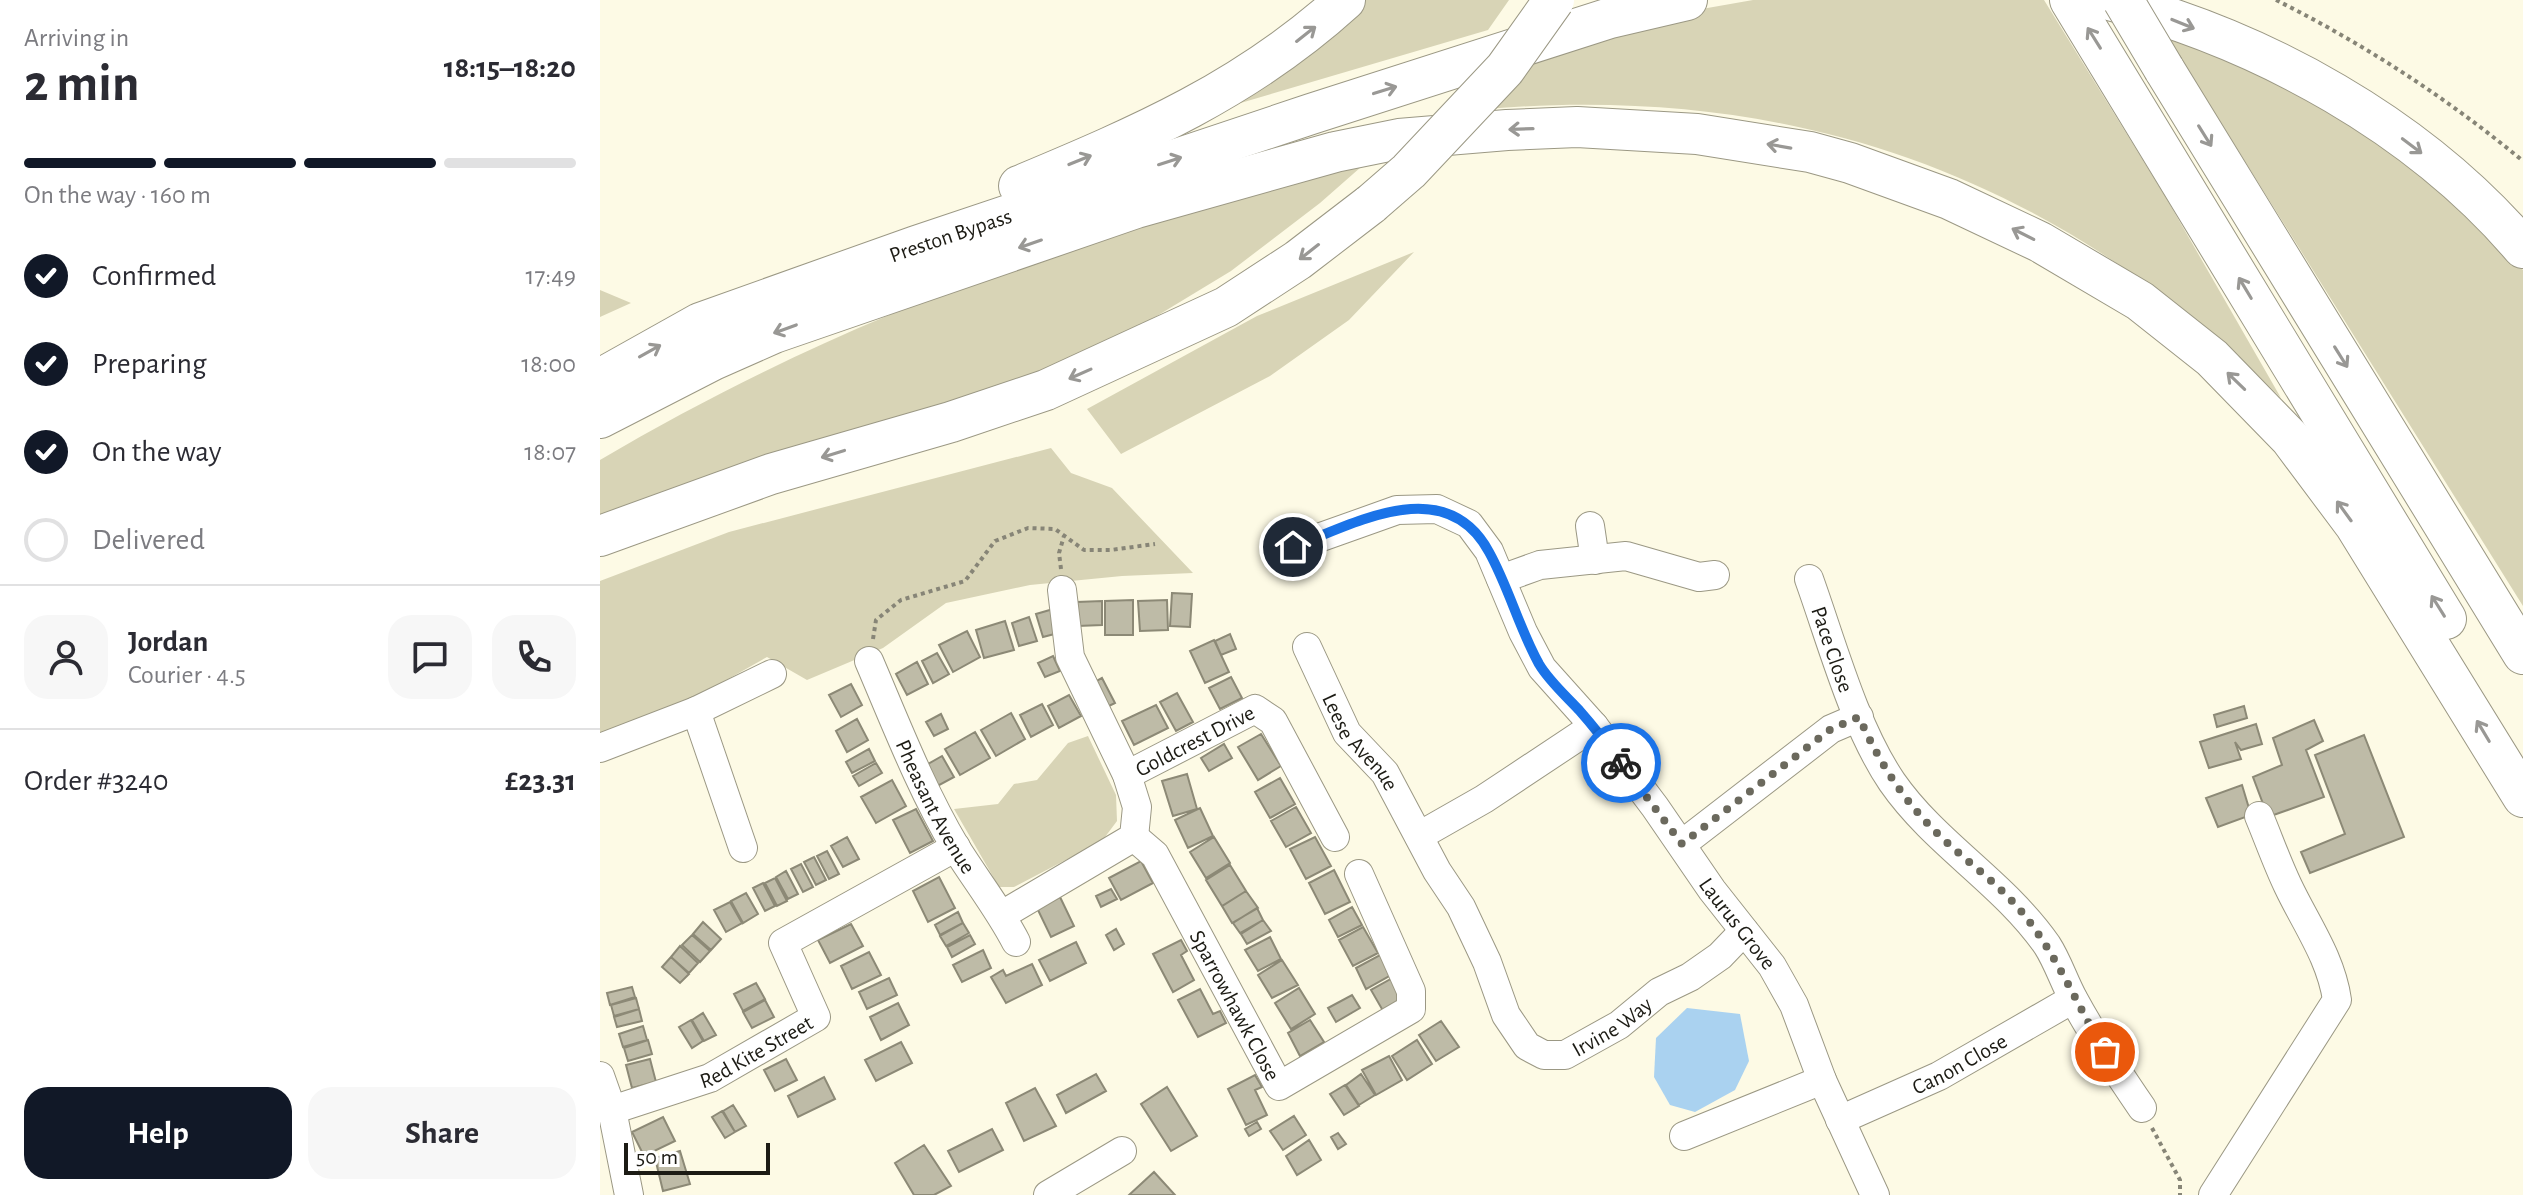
<!DOCTYPE html>
<html lang="en">
<head>
<meta charset="utf-8">
<style>
  body { margin:0; font-family:"Alegreya Sans",sans-serif; background:#f7f7f7; color:#2b2b33; height:100vh; display:flex; flex-direction:column; font-size:30px; white-space:nowrap }
  * { box-sizing:border-box; margin:0 }
  p { font-size:26px; color:#7c7c81 }
  .icon { flex:none; width:44px; height:44px; fill:none; stroke:currentColor; stroke-width:2; stroke-linecap:round; stroke-linejoin:round }
  .map { position:relative; flex:1; overflow:hidden }
  .panel { display:flex; flex-direction:column; background:#fff; width:600px }
  .panel>* { flex:none }
  .scale { position:absolute; left:24px; bottom:20px; width:146px; box-sizing:border-box; padding-left:8px; border:4px solid #1c1b14; border-top:0; font-size:22px; line-height:28px; white-space:nowrap; color:#1c1b14; -webkit-text-stroke:6px #fff; paint-order:stroke }
  .pin { position:absolute; display:grid; place-items:center; width:68px; height:68px; color:#fff; margin:-34px; border:4px solid #fff; border-radius:50%; box-shadow:0 2px 8px #0007 }
  .courier { position:absolute; display:grid; place-items:center; width:80px; height:80px; margin:-40px; border:6px solid #1a73e8; border-radius:50%; background:#fff; color:#222; box-shadow:0 2px 10px #0007 }
  .summary em { font-style:normal; font-weight:700 }
  .summary div { display:flex; flex-direction:column-reverse }
  .summary { display:flex; align-items:center; justify-content:space-between; height:136px; padding:0 24px }
  h1 { font-size:52px; font-weight:700; line-height:60px }
  .bar { display:grid; grid-template-columns:repeat(4,1fr); gap:12px 8px; align-content:center; height:96px; padding:0 24px }
  .bar i { height:10px; border-radius:6px; background:#e1e1e2 }
  .bar .active { background:#111827 }
  .bar p { grid-column:span 4 }
  .line { display:flex; align-items:center; gap:20px; padding:0 24px; border-top:2px solid #e1e1e2 }
  .line div { flex:1 }
  .round { display:grid; place-items:center; flex:none; width:84px; height:84px; border-radius:24px; background:#f7f7f7 }
  ol { padding:0 24px; list-style:none }
  li { display:flex; align-items:center; gap:24px; height:88px }
  li p { margin-inline-start:auto }
  li .icon { padding:8px; border-radius:50%; background:#111827; color:#fff; stroke-width:4 }
  li:last-child { color:#7c7c81 }
  li i { width:44px; height:44px; border:4px solid #e1e1e2; border-radius:50% }
  .cta { display:flex; gap:16px; margin-top:auto; padding:16px 24px }
  .cta a { flex:1; height:92px; border-radius:24px; background:#111827; color:#fff; font-size:32px; font-weight:700; line-height:92px; text-align:center }
  .cta a+a { background:#f7f7f7; color:#2b2b33 }
  main { display:flex; flex:1; min-height:0 }
  .map>svg:first-child { display:block }
  .green { fill:#d8d4b6 }
  .water { fill:#aad2f0 }
  .building { fill:#bebba7; stroke:#8c8976; stroke-width:2 }
  .lines { fill:none; stroke-linecap:round; stroke-linejoin:round }
  .minor-casing { stroke:#9b9884; stroke-width:30 }
  .highway-casing { stroke:#9b9884; stroke-width:42 }
  .path { stroke:#878577; stroke-width:4; stroke-dasharray:4 4; stroke-linecap:butt }
  .minor { stroke:#fff; stroke-width:28 }
  .highway { stroke:#fff; stroke-width:40 }
  .highway-bridge-casing { stroke:#9b9884; stroke-width:42; stroke-linecap:butt }
  .highway-bridge { stroke:#fff; stroke-width:40 }
  .oneway { stroke:#999895 }
  .done { stroke:#6b695d; stroke-width:8; stroke-dasharray:0 14.4 }
  .route { stroke:#1a73e8; stroke-width:10 }
  .labels { text-anchor:middle; stroke-width:6; stroke-linejoin:round; paint-order:stroke }
  .street-label { font-size:22px; fill:#1c1b14; stroke:#fff }
</style>
</head>
<body>
<main>
<section class="panel">
<div class="summary"><div><h1>2 min</h1><p>Arriving in</p></div><em>18:15–18:20</em></div>
<div class="bar"><i class="active"></i><i class="active"></i><i class="active"></i><i></i><p>On the way · 160 m</p></div>
<ol>
<li><svg class="icon" aria-label="check" viewBox="0 0 24 24"><path d="M5 12l5 5 9-10"/></svg>Confirmed<p>17:49</p></li>
<li><svg class="icon" aria-label="check" viewBox="0 0 24 24"><path d="M5 12l5 5 9-10"/></svg>Preparing<p>18:00</p></li>
<li><svg class="icon" aria-label="check" viewBox="0 0 24 24"><path d="M5 12l5 5 9-10"/></svg>On the way<p>18:07</p></li>
<li><i></i>Delivered</li>
</ol>
<div class="line" style="height:144px"><a class="round"><svg class="icon" aria-label="person" viewBox="0 0 24 24"><circle cx="12" cy="8" r="4"/><path d="M4 21q1-7 8-7t8 7"/></svg></a><div><b>Jordan</b><p>Courier · 4.5</p></div><a class="round"><svg class="icon" aria-label="chat" viewBox="0 0 24 24"><path d="M4 5h16v11H9l-5 4z"/></svg></a><a class="round"><svg class="icon" aria-label="phone" viewBox="0 0 24 24"><path d="M5 4h4l2 5-3 2q2 4 5 5l2-3 5 2v4C11 20 4 13 5 4z"/></svg></a></div>
<div class="line" style="height:104px"><div>Order #3240</div><b>£23.31</b></div>
<div class="cta"><a>Help</a><a>Share</a></div>
</section>
<div class="map">
<svg width="1923" height="1195" viewBox="0 0 1923 1195">
  <rect width="100%" height="100%" fill="#fdfae5"/>
  <path class="green" d="M764,0H909L888,30L627,107Z
    M1153,0H1444L1565,196L1681,398C1457,178 1199,83 886,109L927,57L1079,13Z
    M1564,32L1740,111L1890,232L1923,270V606Z
    M761,167L720,203L631,271L537,328L437,377L0,519V460C239,319 491,227 761,167Z
    M814,252L749,320L670,376L521,454L487,409L657,316Z
    M0,290L31,303L0,317Z
    M451,448L471,473L512,488L593,573L522,576L430,585L346,603L283,648L207,680L167,657L70,712L0,737V581L129,532Z
    M488,736L516,795L517,821L502,841L414,887H399L354,809L398,804L414,784L437,780L468,743Z"/>
  <path class="water" d="M1087,1008L1140,1014L1149,1061L1135,1090L1095,1112L1070,1105L1054,1077L1056,1038Z"/>
  <path class="building" d="M572,593L592,594L590,627L570,626Z
    M533,600V635H505V601Z
    M567,600L568,630L540,631L538,601Z
    M502,601V625L478,626L477,602Z
    M460,607L466,631L443,637L436,614Z
    M429,617L437,641L419,646L412,623Z
    M405,621L414,650L384,658L376,630Z
    M367,631L380,657L353,672L339,645Z
    M630,634L636,649L621,655L615,641Z
    M614,640L629,672L605,683L590,651Z
    M337,653L349,674L333,683L322,661Z
    M453,656L460,671L445,677L438,663Z
    M317,662L328,684L307,695L296,674Z
    M631,677L642,698L620,709L609,688Z
    M502,678L515,703L501,710L488,686Z
    M251,684L262,705L241,717L229,695Z
    M577,693L593,722L576,731L560,702Z
    M469,695L481,716L459,728L448,706Z
    M442,704L453,725L431,737L420,715Z
    M556,705L568,728L534,745L522,721Z
    M1644,706L1647,718L1617,727L1614,715Z
    M411,713L425,739L396,756L381,730Z
    M341,714L348,729L334,736L326,722Z
    M257,719L268,740L247,752L236,731Z
    M1714,720L1723,741L1706,750L1724,797L1668,817L1653,777L1682,765L1673,738Z
    M1656,724L1662,744L1641,750L1635,742L1641,759L1609,768L1600,742Z
    M375,732L390,758L360,775L345,749Z
    M661,734L681,766L658,780L638,747Z
    M1764,735L1804,837L1710,873L1701,852L1745,834L1715,755Z
    M624,744L632,758L609,771L601,758Z
    M269,749L275,761L252,773L246,762Z
    M342,756L354,777L332,789L321,768Z
    M276,763L282,773L259,786L253,776Z
    M587,774L597,809L573,816L562,781Z
    M680,778L695,804L670,818L655,792Z
    M292,780L306,806L276,823L261,797Z
    M1642,785L1651,815L1618,827L1606,798Z
    M696,807L711,833L686,847L671,821Z
    M600,808L613,836L588,848L575,820Z
    M316,809L333,841L310,853L293,820Z
    M247,837L259,859L243,867L231,846Z
    M614,837L630,863L606,878L590,852Z
    M715,837L731,866L706,879L690,849Z
    M227,851L239,874L229,879L217,856Z
    M214,857L226,880L216,885L204,862Z
    M541,861L553,883L521,900L509,878Z
    M201,864L213,887L203,892L191,869Z
    M630,865L646,891L622,906L606,880Z
    M734,870L750,902L725,914L709,883Z
    M186,871L198,894L188,899L176,877Z
    M339,877L355,908L328,922L313,891Z
    M175,878L187,901L177,906L165,883Z
    M163,883L175,906L165,911L153,888Z
    M511,889L517,899L501,907L496,896Z
    M646,891L658,908L632,923L622,906Z
    M146,893L158,914L143,923L131,901Z
    M460,897L474,926L451,937L437,908Z
    M130,902L142,923L126,932L114,910Z
    M752,907L762,925L738,937L729,920Z
    M657,908L663,920L640,933L633,923Z
    M358,912L363,923L340,935L335,925Z
    M663,920L671,931L647,944L641,934Z
    M103,922L121,939L111,950L93,934Z
    M363,923L369,933L346,946L340,936Z
    M251,924L263,946L230,963L218,940Z
    M763,927L778,953L753,966L739,940Z
    M516,929L524,944L514,950L506,935Z
    M92,935L110,951L100,962L82,945Z
    M370,935L375,944L352,957L347,947Z
    M670,937L681,959L658,971L645,950Z
    M581,940L587,951L581,955L594,980L573,992L553,954Z
    M476,942L486,963L450,981L439,960Z
    M80,946L98,963L89,973L71,957Z
    M383,950L391,968L362,982L353,965Z
    M269,952L281,975L252,989L241,966Z
    M780,955L791,975L766,989L756,968Z
    M71,957L89,974L80,983L62,967Z
    M682,960L698,985L672,998L658,975Z
    M432,964L442,985L406,1003L391,977L403,970L406,976Z
    M796,976L811,1003L786,1016L771,990Z
    M289,978L297,995L267,1009L259,992Z
    M156,983L165,999L143,1011L134,994Z
    M32,987L35,997L10,1005L7,993Z
    M699,988L715,1014L691,1029L675,1003Z
    M600,989L613,1014L620,1011L626,1023L598,1037L578,1000Z
    M752,995L760,1008L736,1022L728,1008Z
    M36,998L39,1009L14,1016L11,1005Z
    M165,1000L174,1017L152,1028L143,1012Z
    M298,1003L309,1025L281,1040L270,1017Z
    M39,1009L42,1021L17,1027L14,1017Z
    M103,1013L116,1035L104,1041L92,1020Z
    M91,1020L103,1041L92,1048L79,1027Z
    M710,1020L724,1042L700,1056L688,1033Z
    M841,1021L859,1047L836,1061L819,1035Z
    M43,1026L47,1040L23,1047L19,1034Z
    M48,1040L52,1054L28,1061L24,1048Z
    M817,1040L832,1064L807,1080L792,1056Z
    M301,1042L312,1063L276,1081L265,1060Z
    M789,1056L802,1080L776,1095L762,1070Z
    M50,1059L56,1082L32,1088L26,1065Z
    M186,1059L197,1080L175,1091L164,1070Z
    M496,1074L506,1091L466,1113L457,1095Z
    M761,1074L775,1095L759,1105L746,1085Z
    M655,1075L662,1087L655,1090L667,1115L646,1125L628,1089Z
    M224,1077L235,1099L198,1117L188,1096Z
    M745,1085L759,1106L744,1115L730,1094Z
    M567,1087L597,1136L571,1151L541,1104Z
    M435,1088L456,1126L424,1141L406,1103Z
    M133,1105L146,1126L135,1132L123,1111Z
    M122,1111L135,1132L125,1138L112,1117Z
    M694,1116L706,1135L683,1150L670,1131Z
    M63,1117L75,1141L44,1156L32,1132Z
    M657,1122L661,1129L649,1136L645,1129Z
    M392,1129L403,1150L359,1172L348,1151Z
    M738,1133L746,1144L738,1149L731,1137Z
    M709,1140L721,1160L697,1175L686,1156Z
    M324,1145L351,1186L334,1195H314L295,1163Z
    M80,1151L90,1184L63,1191L55,1158Z
    M554,1172L575,1195H529Z"/>
  <g class="lines">
    <g class="minor-casing">
      <g id="minor">
        <path d="M990,526L995,560"/>
        <path id="s1" d="M693,547L797,510L837,509L869,524L889,551L923,632L942,668L994,726L1055,807L1112,890L1172,966L1194,1005L1222,1080L1275,1195"/>
        <path d="M901,579L940,565L1026,556L1099,577L1115,575"/>
        <path id="s2" d="M1209,579C1232,643 1254,726 1292,782C1335,844 1404,883 1447,945C1458,962 1464,982 1474,1000C1494,1037 1518,1073 1542,1108"/>
        <path id="s3" d="M707,647L747,733L785,773L837,871L861,907L887,962L906,1015L927,1046L944,1055H965L1019,1025L1059,992L1090,977L1120,956L1144,931"/>
        <path id="s4" d="M269,661C296,724 321,789 356,848C376,880 399,909 416,942"/>
        <path d="M96,711L143,848"/>
        <path d="M0,748L96,711L172,674"/>
        <path id="s5" d="M527,775L655,709L673,721L735,837"/>
        <path d="M819,836L884,799L994,726"/>
        <path id="s6" d="M534,837L555,855L679,1086L811,1009V991L759,874"/>
        <path d="M1082,844L1231,729L1259,717"/>
        <path d="M402,915L534,837L537,807L527,775L470,657L462,590"/>
        <path d="M0,1076L12,1110L29,1195"/>
        <path id="s7" d="M12,1110L110,1078L216,1017L183,943L356,847"/>
        <path id="s8" d="M1240,1120L1339,1076L1473,999"/>
        <path d="M1084,1136L1222,1080"/>
        <path d="M448,1195L522,1151"/>
        <path d="M1613,1195L1737,1000C1731,958 1706,924 1688,886C1677,863 1669,840 1659,816"/>
      </g>
    </g>
    <g class="highway-casing">
      <g id="highway">
        <path d="M1470,0L1846,619"/>
        <path d="M1509,0C1663,40 1819,126 1923,248"/>
        <path d="M1564,69L1923,654"/>
        <path d="M419,186C541,135 646,90 745,0"/>
        <path id="s9" d="M0,379L100,323L316,246L711,114L1010,18L1087,0"/>
        <path d="M0,418L113,360L174,333L536,208L735,152L799,139L907,130L977,127L1097,134L1210,152L1250,163L1349,199L1440,242L1540,301L1612,358L1690,438L1755,525L1923,797"/>
        <path d="M0,536L171,474L351,422L446,390L626,307L698,260L771,204"/>
      </g>
    </g>
    <path class="path" d="M1676,0C1764,44 1847,98 1923,161
      M461,569L459,553L464,536
      M273,639L276,620L301,600L365,581L395,541L428,528L455,529L484,550H511L555,544
      M1552,1128L1580,1180V1195"/>
    <use href="#minor" class="minor"/>
    <use href="#highway" class="highway"/>
    <g class="highway-bridge-casing">
      <path id="highway-bridge" d="M1523,0L1564,69
        M771,204L809,171L905,69L954,0"/>
    </g>
    <use href="#highway-bridge" class="highway-bridge"/>
  </g>
  <defs><path id="oneway-shaft" d="M-6 0H5M1.5-3L5.5 0L1.5 3" fill="none" stroke-width="1.6" stroke-linecap="round" stroke-linejoin="round" transform="scale(2)"/></defs>
  <g class="oneway">
    <use href="#oneway-shaft" transform="translate(1583 24) rotate(22)"/>
    <use href="#oneway-shaft" transform="translate(706 34) rotate(-38)"/>
    <use href="#oneway-shaft" transform="translate(1494 38) rotate(-122)"/>
    <use href="#oneway-shaft" transform="translate(785 90) rotate(-17)"/>
    <use href="#oneway-shaft" transform="translate(921 129) rotate(178)"/>
    <use href="#oneway-shaft" transform="translate(1605 136) rotate(58)"/>
    <use href="#oneway-shaft" transform="translate(1179 146) rotate(-170)"/>
    <use href="#oneway-shaft" transform="translate(1812 146) rotate(37)"/>
    <use href="#oneway-shaft" transform="translate(480 160) rotate(-22)"/>
    <use href="#oneway-shaft" transform="translate(570 161) rotate(-18)"/>
    <use href="#oneway-shaft" transform="translate(1423 234) rotate(-153)"/>
    <use href="#oneway-shaft" transform="translate(430 244) rotate(161)"/>
    <use href="#oneway-shaft" transform="translate(709 252) rotate(142)"/>
    <use href="#oneway-shaft" transform="translate(1645 288) rotate(-121)"/>
    <use href="#oneway-shaft" transform="translate(185 329) rotate(160)"/>
    <use href="#oneway-shaft" transform="translate(50 351) rotate(-29)"/>
    <use href="#oneway-shaft" transform="translate(1741 357) rotate(58)"/>
    <use href="#oneway-shaft" transform="translate(480 374) rotate(156)"/>
    <use href="#oneway-shaft" transform="translate(1636 381) rotate(-136)"/>
    <use href="#oneway-shaft" transform="translate(233 454) rotate(163)"/>
    <use href="#oneway-shaft" transform="translate(1744 511) rotate(-126)"/>
    <use href="#oneway-shaft" transform="translate(1838 606) rotate(-122)"/>
    <use href="#oneway-shaft" transform="translate(1883 731) rotate(-121)"/>
  </g>
  <g class="lines">
    <path class="done" d="M1021,763L1082,844L1231,729L1259,717C1277,757 1297,791 1328,824C1357,855 1394,879 1421,911C1456,953 1477,1005 1505,1052"/>
    <path class="route" d="M693,547C755,523 846,472 889,552C909,588 919,628 939,664C949,681 966,696 979,710C994,727 1008,745 1021,763"/>
  </g>
  <g class="labels">
    <g class="street-label">
      <text dy="8" stroke="none"><textPath href="#s9" startOffset="380">Preston Bypass</textPath></text>
      <text dy="8" stroke="none"><textPath href="#s2" startOffset="74">Pace Close</textPath></text>
      <text dy="8" stroke="none"><textPath href="#s3" startOffset="110">Leese Avenue</textPath></text>
      <text dy="8" stroke="none"><textPath href="#s5" startOffset="76">Goldcrest Drive</textPath></text>
      <text dy="8" stroke="none"><textPath href="#s4" startOffset="160">Pheasant Avenue</textPath></text>
      <text dy="8" stroke="none"><textPath href="#s1" startOffset="670">Laurus Grove</textPath></text>
      <text dy="8" stroke="none"><textPath href="#s6" startOffset="198">Sparrowhawk Close</textPath></text>
      <text dy="8" stroke="none"><textPath href="#s3" startOffset="554">Irvine Way</textPath></text>
      <text dy="8" stroke="none"><textPath href="#s7" startOffset="156">Red Kite Street</textPath></text>
      <text dy="8" stroke="none"><textPath href="#s8" startOffset="132">Canon Close</textPath></text>
    </g>
  </g>
</svg>
<div class="scale">50 m</div>
<div class="pin" style="left:1505px;top:1052px;background:#ea580c"><svg class="icon" aria-label="bag" viewBox="0 0 24 24"><path d="M5 8h14l-1 12H6zM9 8a3 3 0 0 1 6 0"/></svg></div>
<div class="pin" style="left:693px;top:547px;background:#1f2937"><svg class="icon" aria-label="home" viewBox="0 0 24 24"><path d="M3 11l9-7 9 7M6 9v11h12V9"/></svg></div>
<div class="courier" style="left:1021px;top:763px"><svg class="icon" aria-label="bike" viewBox="0 0 24 24"><circle cx="6" cy="16" r="4"/><circle cx="18" cy="16" r="4"/><path d="M6 16l4-8h5l3 8M10 8l3 8H6M13 5h3"/></svg></div>
</div>
</main>
</body>
</html>
